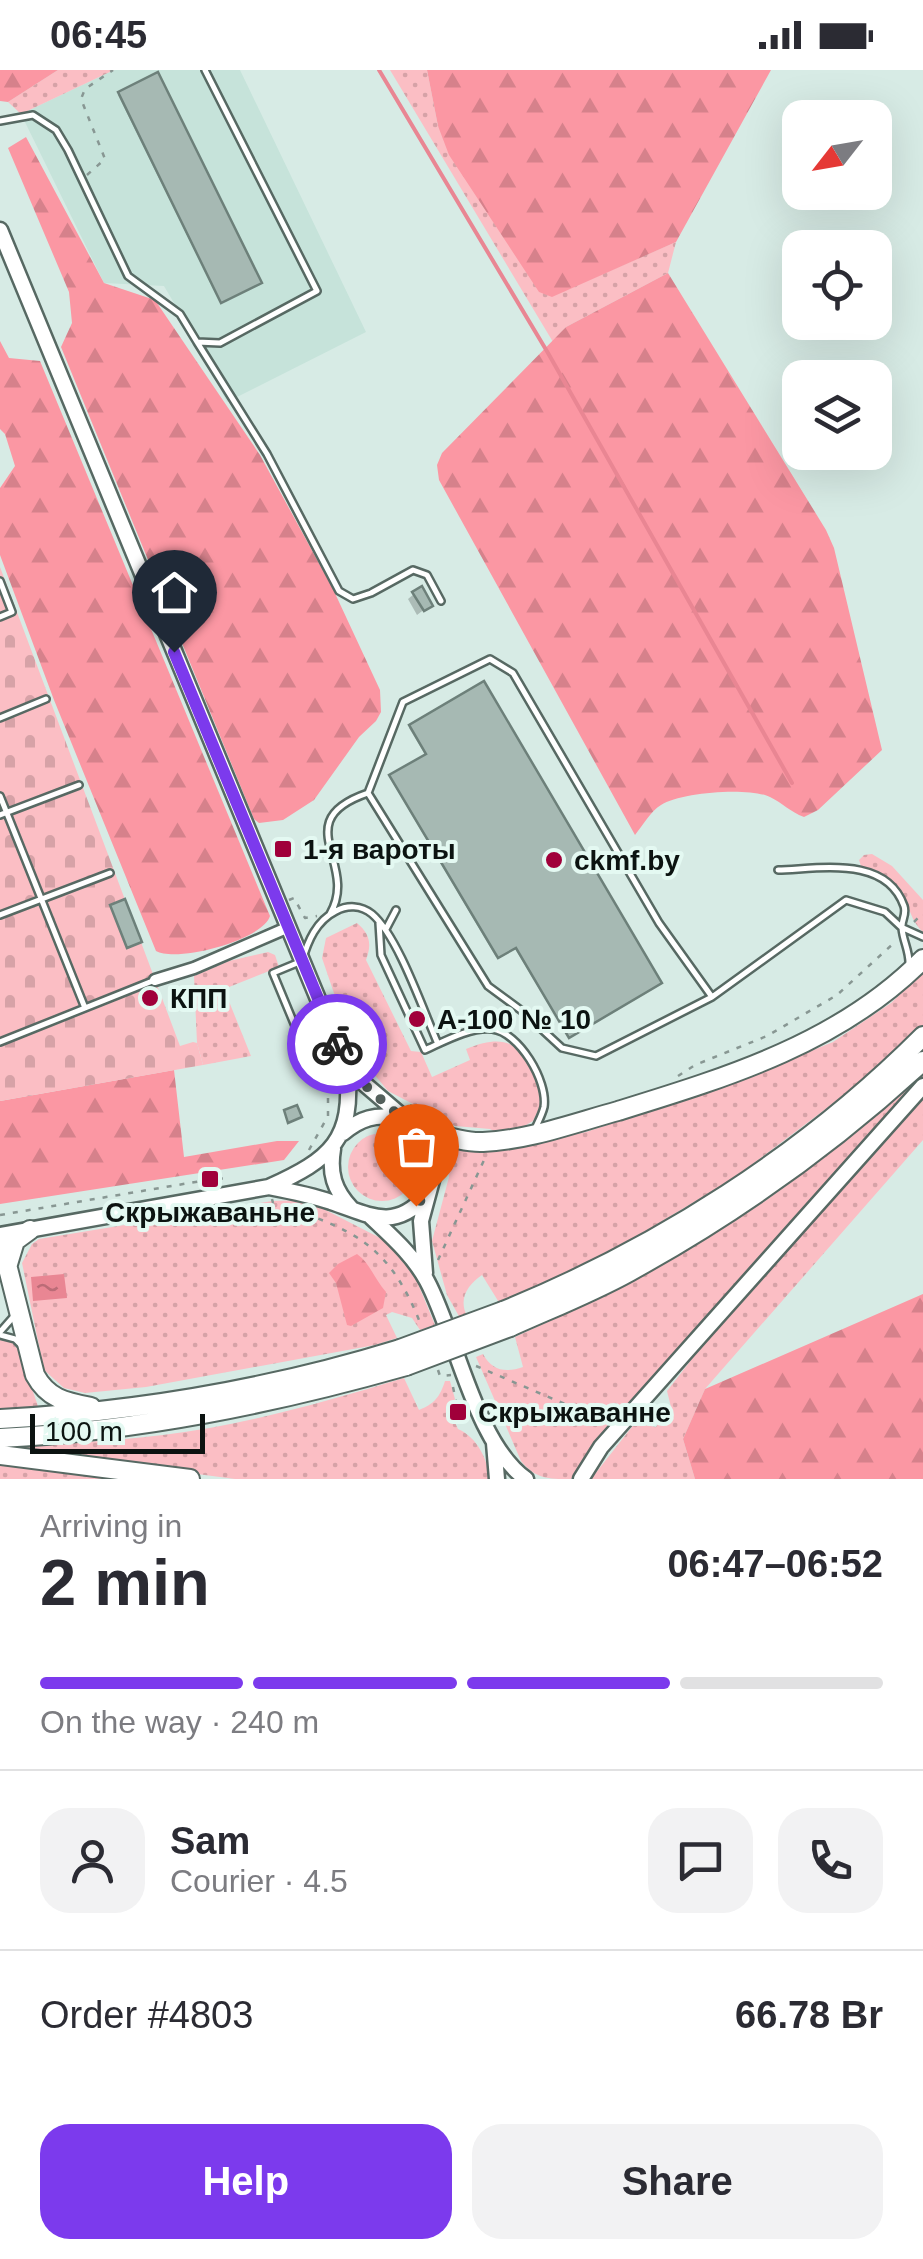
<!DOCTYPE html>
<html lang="en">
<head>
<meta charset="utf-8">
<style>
  body { margin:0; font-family:Arial,sans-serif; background:#f2f2f3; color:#2b2b33; height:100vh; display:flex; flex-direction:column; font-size:38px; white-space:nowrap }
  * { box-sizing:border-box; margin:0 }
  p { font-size:32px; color:#7c7c81 }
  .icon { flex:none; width:55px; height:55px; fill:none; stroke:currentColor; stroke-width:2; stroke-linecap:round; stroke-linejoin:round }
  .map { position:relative; height:1409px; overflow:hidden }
  .side { display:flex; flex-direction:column; background:#fff; flex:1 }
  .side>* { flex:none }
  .needle { width:65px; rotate:239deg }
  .fabs { position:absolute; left:782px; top:30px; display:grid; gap:20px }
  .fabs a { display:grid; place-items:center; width:110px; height:110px; border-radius:20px; background:#fff; box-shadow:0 10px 40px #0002; font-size:50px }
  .scale { position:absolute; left:30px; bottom:25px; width:175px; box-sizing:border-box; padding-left:10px; border:5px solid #0c1311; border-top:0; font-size:28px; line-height:35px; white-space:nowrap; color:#0c1311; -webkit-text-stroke:8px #e4f9f2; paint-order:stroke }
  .pin { position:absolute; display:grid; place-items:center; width:85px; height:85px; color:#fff; margin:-102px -42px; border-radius:50% 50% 50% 0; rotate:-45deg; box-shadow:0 0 10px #0007 }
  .pin .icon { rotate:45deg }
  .courier { position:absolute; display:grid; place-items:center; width:100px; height:100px; margin:-50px; border:8px solid #7c3aed; border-radius:50%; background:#fff; color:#222; box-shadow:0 2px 12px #0007 }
  .summary em { font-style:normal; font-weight:800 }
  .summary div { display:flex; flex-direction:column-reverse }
  .summary { display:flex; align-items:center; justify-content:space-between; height:170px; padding:0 40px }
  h1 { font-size:65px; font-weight:800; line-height:75px }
  .bar { display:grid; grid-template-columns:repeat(4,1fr); gap:15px 10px; align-content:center; height:120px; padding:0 40px }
  .bar i { height:12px; border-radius:8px; background:#e1e1e2 }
  .bar .current { background:#7c3aed }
  .bar p { grid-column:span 4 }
  .line { display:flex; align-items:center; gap:25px; padding:0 40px; border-top:2px solid #e1e1e2 }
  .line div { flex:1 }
  .round { display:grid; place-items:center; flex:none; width:105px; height:105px; border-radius:30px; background:#f2f2f3 }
  .button { display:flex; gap:20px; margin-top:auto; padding:20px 40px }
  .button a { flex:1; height:115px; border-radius:30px; background:#7c3aed; color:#fff; font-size:40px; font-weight:800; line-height:115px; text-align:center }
  .button a+a { background:#f2f2f3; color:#2b2b33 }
  .status { display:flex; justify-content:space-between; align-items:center; height:70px; padding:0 50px; background:#fff; direction:ltr }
  .status svg { height:28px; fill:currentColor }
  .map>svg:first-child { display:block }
  .built { fill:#c6e3da }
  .grass { fill:url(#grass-dots) }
  .forest { fill:url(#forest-firs) }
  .cemetery { fill:url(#cemetery-stones) }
  .water { fill:url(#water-ripples) }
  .shadow { fill:#0003 }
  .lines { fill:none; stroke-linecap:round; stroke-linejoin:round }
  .stream { stroke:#e98693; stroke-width:4 }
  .building { fill:#a6b9b3; stroke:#6d807a; stroke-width:2.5 }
  .lane-casing { stroke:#576963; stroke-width:10 }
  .street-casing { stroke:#576963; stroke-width:15 }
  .secondary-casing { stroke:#576963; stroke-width:19 }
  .highway-casing { stroke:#576963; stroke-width:22 }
  .path { stroke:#889793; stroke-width:2.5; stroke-dasharray:5 8; stroke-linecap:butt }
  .lane { stroke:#fff; stroke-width:5 }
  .street { stroke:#fff; stroke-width:10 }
  .secondary { stroke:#fff; stroke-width:14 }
  .highway { stroke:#fff; stroke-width:18 }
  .highway-bridge-casing { stroke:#576963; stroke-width:22; stroke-linecap:butt }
  .highway-bridge { stroke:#fff; stroke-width:18 }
  .done { stroke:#535f5b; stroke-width:10; stroke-dasharray:0 18 }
  .route { stroke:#7c3aed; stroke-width:12 }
  .poi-dot { fill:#a0003a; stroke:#e4f9f2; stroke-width:4 }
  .labels { text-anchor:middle; stroke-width:8; stroke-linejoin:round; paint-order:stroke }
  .poi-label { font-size:28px; font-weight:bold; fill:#0c1311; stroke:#e4f9f2; text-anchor:start }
</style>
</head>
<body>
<div class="status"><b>06:45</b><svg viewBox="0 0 49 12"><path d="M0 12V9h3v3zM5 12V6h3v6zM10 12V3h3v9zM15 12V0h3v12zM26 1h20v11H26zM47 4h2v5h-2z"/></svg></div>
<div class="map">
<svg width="923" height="1409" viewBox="0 0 923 1409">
  <defs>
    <pattern id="grass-dots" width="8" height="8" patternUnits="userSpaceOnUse" patternTransform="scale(2.5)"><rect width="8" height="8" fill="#fbbec4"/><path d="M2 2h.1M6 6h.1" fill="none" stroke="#d6a2a7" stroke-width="1.8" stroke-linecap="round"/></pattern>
    <pattern id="forest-firs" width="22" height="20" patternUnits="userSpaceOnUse" patternTransform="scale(2.5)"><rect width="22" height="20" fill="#fb97a3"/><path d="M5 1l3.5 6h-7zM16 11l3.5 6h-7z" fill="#d6818b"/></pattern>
    <pattern id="cemetery-stones" width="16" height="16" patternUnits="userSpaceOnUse" patternTransform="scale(2.5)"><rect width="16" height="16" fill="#fbbec4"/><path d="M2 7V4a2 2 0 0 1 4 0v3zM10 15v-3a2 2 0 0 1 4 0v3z" fill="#d6a2a7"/></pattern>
    <pattern id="water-ripples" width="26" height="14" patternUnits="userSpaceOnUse" patternTransform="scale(2.5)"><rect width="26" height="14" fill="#e98693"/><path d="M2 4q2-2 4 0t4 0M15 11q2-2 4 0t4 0" fill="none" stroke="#bb6c77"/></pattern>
  </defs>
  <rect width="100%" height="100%" fill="#d7ebe5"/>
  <path class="built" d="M114,0H240L366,262L227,332L197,272L164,216L104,213L21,44Z"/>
  <path class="grass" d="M58,0H114L21,44L8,32Z
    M390,0H427L438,56L552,226L676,172L668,203L566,257L553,272Z
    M872,784L892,796L923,830V862C913,853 912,845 906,833C898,814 879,804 861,796L859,790L864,785Z
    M357,853C370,864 372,874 366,890L411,981L421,982L432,1007L470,990L466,979C519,957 528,986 542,1032L533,1051L512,1063H497L490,1059L455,1056L388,1021L353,979L322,888L326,868Z
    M268,882L275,885L279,897L224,919L251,986L203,995L197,973L194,906L229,891Z
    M923,902V957L888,992L734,1108L619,1177L512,1230L500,1234L482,1205C468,1215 458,1228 467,1246L460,1248L447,1225L432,1171L449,1107L446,1073L498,1080L586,1062L722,1017L833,972L891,933Z
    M923,1003V1009L589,1382L571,1409C547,1409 536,1409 521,1391L476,1287L483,1284C492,1301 506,1303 523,1297L515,1267C596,1230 676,1191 750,1141C812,1100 867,1052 923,1003Z
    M923,1025V1070L705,1319L683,1369L695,1409H591L635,1353L656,1357L671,1337L667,1321L727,1244Z
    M348 1097a34 34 0 1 1 68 0a34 34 0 1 1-68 0Z
    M306,1130L388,1172L416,1209L435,1255L420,1260L412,1248L392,1242L386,1245L397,1268L375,1275L146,1317L85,1323L64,1318L44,1300L22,1193L32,1174L39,1169L272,1131Z
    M0,1270L12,1272L19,1281L39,1339L0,1341Z
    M404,1308L419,1340C434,1334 440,1327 445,1311H450L455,1329L449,1340L458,1359C478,1368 486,1388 491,1409H235L0,1378C54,1373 109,1372 163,1365C244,1355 325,1332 404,1308Z
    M0,1395L143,1409H0Z"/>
  <path class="forest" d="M0,0H58L8,32L0,31Z
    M427,0H771L676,172L552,227L539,222L449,85L438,56Z
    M26,67L104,213L155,230L260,385L333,519L380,620L381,642L376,651L359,667L314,730L283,750L259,753L254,749L61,277L72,253L69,222L8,78Z
    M668,203L826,460L834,478L882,680L818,740L804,747C790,742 783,733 770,727C749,717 681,722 661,735C651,741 643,755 635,765L439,410L437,395L442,383L566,257Z
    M0,271L9,288L40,291L270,846C263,870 177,893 156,881L54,630L0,485V418L15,396L5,364L0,359Z
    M174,1000L184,1087L277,1071H299L284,1090L0,1134V1031Z
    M357,1184C370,1193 375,1210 386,1222L383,1238L351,1256L347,1255L336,1213L329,1203L338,1194Z
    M923,1224V1409H695L683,1369L705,1319Z"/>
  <path class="cemetery" d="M0,497L180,976L193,972L197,973L203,995L0,1031Z"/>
  <path class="water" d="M64,1204L67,1228L33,1231L31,1207Z"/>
  <path class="shadow" d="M157,5L259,213L220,232L118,25Z
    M414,524L430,535L417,545L408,529Z
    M483,614L659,913L568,967L514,877L496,887L390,708L426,686L409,658Z"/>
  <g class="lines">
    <path class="stream" d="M379,0L548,283L792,713"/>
  </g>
  <path class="building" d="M158,2L262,213L221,233L118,22Z
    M422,516L433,536L424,541L412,522Z
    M484,611L662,913L569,968L516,878L498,888L389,705L426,684L409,655Z
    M125,829L142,872L127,878L110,835Z
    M297,1035L302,1047L288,1053L284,1040Z"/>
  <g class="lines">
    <g class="lane-casing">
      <path id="lane" d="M0,51L33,45L56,60L68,80L128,206L180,244L197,272L220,273L317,221L205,0
        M197,272L267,384L339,521L353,529L371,523L413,500L427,505L441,531
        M0,511L12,542L0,547
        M0,648L46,629
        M368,723L488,916L522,941L562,978L596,986L712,927L846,830L885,842L901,857L923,867
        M0,726L85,938
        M0,745L79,715
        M778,800C819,799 886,785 904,836C907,845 901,850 902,858C903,872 910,881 909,896
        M330,844C360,794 286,751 368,723L403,632L490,589L513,603L659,853L712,927
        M0,845L110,803
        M379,853L381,885L425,980C445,971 470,957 492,959C519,962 548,1011 544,1037C542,1045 538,1052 535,1059
        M386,859L396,840
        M332,969L305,980L273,903L302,891C308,871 316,851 336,841C347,835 361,835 372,844C398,866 423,940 438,974
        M0,972L155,910
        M0,1262L15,1245
        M0,1265L15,1269L22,1276"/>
    </g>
    <g class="street-casing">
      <path id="street" d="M155,910L194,898L289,857"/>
    </g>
    <g class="secondary-casing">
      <path id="secondary" d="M0,160L347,999C354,1070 331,1089 269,1117L0,1165
        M347,999L416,1058L433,1084L434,1103L421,1151L425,1203
        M343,1063C361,1048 375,1044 399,1048
        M333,1079C329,1103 334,1120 351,1138
        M269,1117C290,1121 311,1125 331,1132C368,1144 393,1162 425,1127
        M371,1147C392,1167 413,1185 427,1211C456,1265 475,1373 526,1409
        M494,1373L497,1409
        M581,1409L601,1377L923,1016"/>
    </g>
    <g class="highway-casing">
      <path id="highway" d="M416,1058C437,1063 462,1073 483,1072C529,1070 574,1053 618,1041C728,1007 840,973 923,889
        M0,1167L35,1305C48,1329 66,1332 91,1337
        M8,1194L15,1171L30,1160
        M503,1241C658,1178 804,1085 923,966
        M510,1257C550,1239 591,1223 629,1202C735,1144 834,1073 923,991
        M0,1349C136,1342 270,1319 400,1279
        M0,1368C139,1361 272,1334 406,1296
        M0,1385L190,1409"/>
    </g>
    <path class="path" d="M87,105L105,89L81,29L85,19L113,0
      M289,830L294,828L305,848L317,846
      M914,852L923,843
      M678,1006L695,995L767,966L837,925L895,872
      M410,1035L434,1047
      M309,1080L328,1046V1001H331
      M272,1129L273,1133C353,1159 389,1173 421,1255
      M0,1145L219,1108L230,1110
      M438,1190L485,1088
      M476,1296L607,1352
      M438,1300L440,1306L451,1305
      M453,1317L457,1336
      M651,1340L663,1335"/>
    <use href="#lane" class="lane"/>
    <use href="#street" class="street"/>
    <use href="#secondary" class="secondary"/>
    <use href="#highway" class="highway"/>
    <g class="highway-bridge-casing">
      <path id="highway-bridge" d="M400,1279L503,1241
        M406,1296L510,1257"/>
    </g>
    <use href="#highway-bridge" class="highway-bridge"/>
  </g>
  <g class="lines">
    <path class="done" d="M337,974L347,999L426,1070C437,1095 435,1115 416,1136"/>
    <path class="route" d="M174,582L337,974"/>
  </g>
  <g class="poi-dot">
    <rect x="273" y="769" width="20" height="20" rx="5"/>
    <circle cx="554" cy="790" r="10"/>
    <circle cx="150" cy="928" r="10"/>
    <circle cx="417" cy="949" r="10"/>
    <rect x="200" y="1099" width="20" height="20" rx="5"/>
    <rect x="448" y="1332" width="20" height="20" rx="5"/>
  </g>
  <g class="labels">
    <g class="poi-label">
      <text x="303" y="789">1-я вароты</text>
      <text x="574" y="800">ckmf.by</text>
      <text x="170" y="938">КПП</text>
      <text x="437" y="959">А-100 № 10</text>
      <text x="210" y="1152" text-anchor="middle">Скрыжаваньне</text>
      <text x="478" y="1352">Скрыжаванне</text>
    </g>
  </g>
</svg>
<div class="fabs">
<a><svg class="needle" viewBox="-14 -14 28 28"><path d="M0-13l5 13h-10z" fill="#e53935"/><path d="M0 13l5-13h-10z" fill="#7c7c81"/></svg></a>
<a><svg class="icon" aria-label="locate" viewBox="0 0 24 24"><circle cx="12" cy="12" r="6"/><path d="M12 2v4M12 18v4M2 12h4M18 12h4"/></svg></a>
<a><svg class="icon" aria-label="layers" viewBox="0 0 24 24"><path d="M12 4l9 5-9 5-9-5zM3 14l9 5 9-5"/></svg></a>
</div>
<div class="scale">100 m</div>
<div class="pin" style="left:416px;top:1136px;background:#ea580c"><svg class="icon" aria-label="bag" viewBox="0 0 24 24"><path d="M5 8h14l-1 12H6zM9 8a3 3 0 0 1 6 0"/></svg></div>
<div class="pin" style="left:174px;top:582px;background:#1f2937"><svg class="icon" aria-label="home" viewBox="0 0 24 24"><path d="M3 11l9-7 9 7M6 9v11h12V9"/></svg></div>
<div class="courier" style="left:337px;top:974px"><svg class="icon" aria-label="bike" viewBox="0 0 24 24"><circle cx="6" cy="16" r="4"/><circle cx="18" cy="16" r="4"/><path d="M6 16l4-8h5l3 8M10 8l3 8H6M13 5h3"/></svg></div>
</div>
<section class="side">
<div class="summary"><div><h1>2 min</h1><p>Arriving in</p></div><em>06:47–06:52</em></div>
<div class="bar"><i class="current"></i><i class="current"></i><i class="current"></i><i></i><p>On the way · 240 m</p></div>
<div class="line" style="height:180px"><a class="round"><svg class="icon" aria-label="person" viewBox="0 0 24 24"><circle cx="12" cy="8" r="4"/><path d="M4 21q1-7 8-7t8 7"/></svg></a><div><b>Sam</b><p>Courier · 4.5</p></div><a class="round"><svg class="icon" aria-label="chat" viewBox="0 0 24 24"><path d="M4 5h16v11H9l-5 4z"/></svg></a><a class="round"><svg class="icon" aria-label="phone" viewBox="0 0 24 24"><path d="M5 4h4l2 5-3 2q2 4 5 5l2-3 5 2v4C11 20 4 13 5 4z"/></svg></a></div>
<div class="line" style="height:130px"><div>Order #4803</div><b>66.78 Br</b></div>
<div class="button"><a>Help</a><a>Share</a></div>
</section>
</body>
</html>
